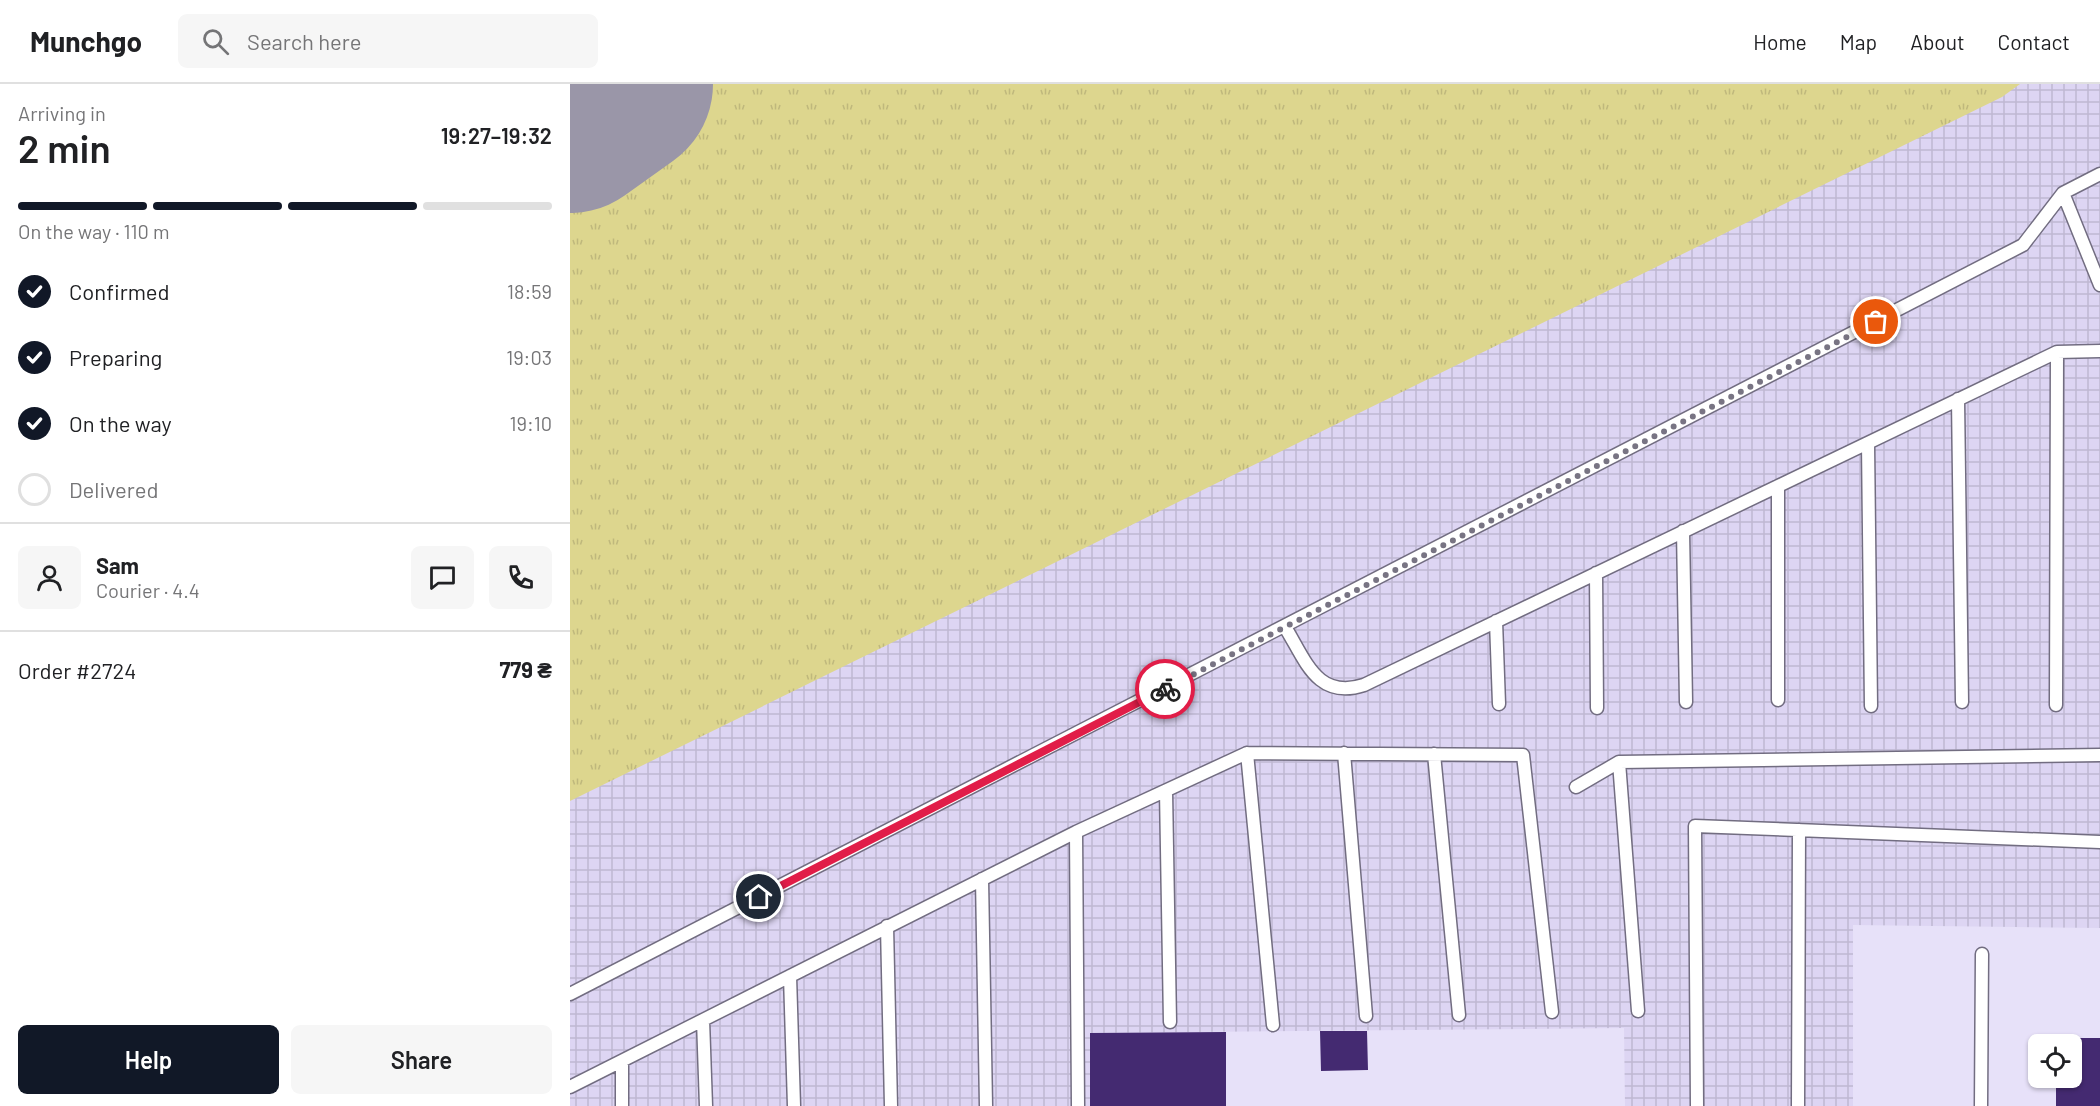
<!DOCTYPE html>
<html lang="en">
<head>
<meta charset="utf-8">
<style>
  body { margin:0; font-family:Barlow,sans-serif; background:#f6f6f6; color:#202124; height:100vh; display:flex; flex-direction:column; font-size:22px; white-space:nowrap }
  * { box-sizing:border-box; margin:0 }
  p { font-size:20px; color:#757577 }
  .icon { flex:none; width:33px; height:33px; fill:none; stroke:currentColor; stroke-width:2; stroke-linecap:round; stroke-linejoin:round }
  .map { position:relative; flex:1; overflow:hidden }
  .side { display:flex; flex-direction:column; background:#fff; width:570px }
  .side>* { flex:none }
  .controls { position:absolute; left:1458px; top:950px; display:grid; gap:12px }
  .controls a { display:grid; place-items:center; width:54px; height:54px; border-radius:9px; background:#fff; box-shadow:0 2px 4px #0004; font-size:30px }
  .pin { position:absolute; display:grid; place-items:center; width:51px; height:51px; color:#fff; margin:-26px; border:3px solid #fff; border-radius:50%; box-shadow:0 2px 6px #0007 }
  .courier { position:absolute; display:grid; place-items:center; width:60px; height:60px; margin:-30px; border:4px solid #e11d48; border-radius:50%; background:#fff; color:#222; box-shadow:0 2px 8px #0007 }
  .summary em { font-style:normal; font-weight:600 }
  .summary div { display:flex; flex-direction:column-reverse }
  .summary { display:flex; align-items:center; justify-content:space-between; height:102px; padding:0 18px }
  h1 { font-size:39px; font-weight:600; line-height:45px }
  .bar { display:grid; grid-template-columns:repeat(4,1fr); gap:9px 6px; align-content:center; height:72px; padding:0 18px }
  .bar i { height:8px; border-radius:4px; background:#e0e0e0 }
  .bar .on { background:#111827 }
  .bar p { grid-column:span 4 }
  .line { display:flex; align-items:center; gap:15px; padding:0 18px; border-top:2px solid #e0e0e0 }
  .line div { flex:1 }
  .round { display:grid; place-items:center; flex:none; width:63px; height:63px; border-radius:9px; background:#f6f6f6 }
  ol { padding:0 18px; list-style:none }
  li { display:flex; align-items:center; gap:18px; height:66px }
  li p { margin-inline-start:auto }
  li .icon { padding:6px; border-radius:50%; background:#111827; color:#fff; stroke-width:4 }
  li:last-child { color:#757577 }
  li i { width:33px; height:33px; border:3px solid #e0e0e0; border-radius:50% }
  .action { display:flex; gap:12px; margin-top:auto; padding:12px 18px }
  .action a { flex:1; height:69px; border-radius:9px; background:#111827; color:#fff; font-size:24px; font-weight:600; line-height:69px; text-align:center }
  .action a+a { background:#f6f6f6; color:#202124 }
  header { display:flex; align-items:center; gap:36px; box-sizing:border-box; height:84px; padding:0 30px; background:#fff; border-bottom:2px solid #e0e0e0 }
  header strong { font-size:28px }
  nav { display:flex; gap:33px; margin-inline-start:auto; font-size:21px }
  .search { width:420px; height:54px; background:#f6f6f6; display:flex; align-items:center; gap:15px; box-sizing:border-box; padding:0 21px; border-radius:9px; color:#757577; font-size:22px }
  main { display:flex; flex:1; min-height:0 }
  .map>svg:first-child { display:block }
  .industrial { fill:url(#industrial-grid) }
  .grass { fill:url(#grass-tufts) }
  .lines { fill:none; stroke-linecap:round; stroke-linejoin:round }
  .runway { stroke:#9a96a8; stroke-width:188 }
  .building { fill:#442a71 }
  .service-casing { stroke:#726d81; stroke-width:15 }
  .service { stroke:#fff; stroke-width:12 }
  .done { stroke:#787483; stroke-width:6; stroke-dasharray:0 10.8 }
  .route { stroke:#e11d48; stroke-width:8 }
</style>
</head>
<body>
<header>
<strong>Munchgo</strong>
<div class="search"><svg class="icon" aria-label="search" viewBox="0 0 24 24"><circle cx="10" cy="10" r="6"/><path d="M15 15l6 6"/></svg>Search here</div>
<nav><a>Home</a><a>Map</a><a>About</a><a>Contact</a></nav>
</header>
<main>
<section class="side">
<div class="summary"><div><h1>2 min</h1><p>Arriving in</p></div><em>19:27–19:32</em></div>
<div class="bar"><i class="on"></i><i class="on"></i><i class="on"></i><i></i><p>On the way · 110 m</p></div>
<ol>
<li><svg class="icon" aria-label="check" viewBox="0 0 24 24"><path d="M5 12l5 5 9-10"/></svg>Confirmed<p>18:59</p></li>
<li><svg class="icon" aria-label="check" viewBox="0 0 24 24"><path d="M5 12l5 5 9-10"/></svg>Preparing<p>19:03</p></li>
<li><svg class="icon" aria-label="check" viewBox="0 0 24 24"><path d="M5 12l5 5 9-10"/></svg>On the way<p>19:10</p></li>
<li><i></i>Delivered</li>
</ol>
<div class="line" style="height:108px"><a class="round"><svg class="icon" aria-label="person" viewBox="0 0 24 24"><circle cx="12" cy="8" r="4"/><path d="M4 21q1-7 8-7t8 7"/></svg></a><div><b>Sam</b><p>Courier · 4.4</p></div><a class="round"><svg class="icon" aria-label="chat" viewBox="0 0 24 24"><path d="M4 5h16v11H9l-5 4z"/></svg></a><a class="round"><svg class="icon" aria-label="phone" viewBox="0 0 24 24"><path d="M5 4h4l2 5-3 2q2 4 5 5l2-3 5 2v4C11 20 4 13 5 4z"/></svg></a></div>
<div class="line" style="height:78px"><div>Order #2724</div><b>779 ₴</b></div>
<div class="action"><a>Help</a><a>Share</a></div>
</section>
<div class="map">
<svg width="1530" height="1022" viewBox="0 0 1530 1022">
  <defs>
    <pattern id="industrial-grid" width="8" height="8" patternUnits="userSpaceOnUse" patternTransform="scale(1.5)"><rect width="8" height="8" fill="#ddd5f3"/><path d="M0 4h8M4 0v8" fill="none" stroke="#bfb8d2"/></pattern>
    <pattern id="grass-tufts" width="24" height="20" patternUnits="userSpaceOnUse" patternTransform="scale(1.5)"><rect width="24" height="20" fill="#ddd68e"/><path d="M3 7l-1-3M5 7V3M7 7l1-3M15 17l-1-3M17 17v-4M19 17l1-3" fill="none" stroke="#bfb87c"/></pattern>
  </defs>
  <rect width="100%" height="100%" fill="#e7e1f9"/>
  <path class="industrial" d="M0,0H1530V844L1283,841V1022H1055L1054,944L520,949V1022H0Z"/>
  <path class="grass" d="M0,0H1450L1432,13L0,717Z"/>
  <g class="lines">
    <path class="runway" d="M0,35L49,0"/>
  </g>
  <path class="building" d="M750,947H797L798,986L751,987Z
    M656,948V1022H520V949Z
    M1486,954H1530V1022H1486V993H1502V960H1486Z"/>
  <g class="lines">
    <g class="service-casing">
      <path id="service" d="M1493,109L1530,201
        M1388,315L1392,618
        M1298,359L1301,622
        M1208,402V616
        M1113,447L1116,618
        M1026,489L1027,624
        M926,537L929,620
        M715,543C736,577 747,616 794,601L1487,268L1530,267
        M1486,621L1487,268
        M677,669L703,941
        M774,669L796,932
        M864,670L889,931
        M1049,678L1068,927
        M1006,703L1049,678L1530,671
        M596,707L600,938
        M506,748L508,1022
        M412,795L416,1022
        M317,842L321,1022
        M220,892L224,1022
        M0,910L1453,161L1493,109L1530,90
        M133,936L136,1022
        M52,977V1022
        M0,1003L506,748L677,669L953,671L982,928
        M1127,1022L1125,742L1530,758
        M1228,1022L1229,746
        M1411,1022L1412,870"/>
    </g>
    <use href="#service" class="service"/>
  </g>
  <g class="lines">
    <path class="done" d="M595,605L1306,238"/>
    <path class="route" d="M189,813L595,605"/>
  </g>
</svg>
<div class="controls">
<a><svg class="icon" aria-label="locate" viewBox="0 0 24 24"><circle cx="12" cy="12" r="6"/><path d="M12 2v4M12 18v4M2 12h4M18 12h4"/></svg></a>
</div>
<div class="pin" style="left:1306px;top:238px;background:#ea580c"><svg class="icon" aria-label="bag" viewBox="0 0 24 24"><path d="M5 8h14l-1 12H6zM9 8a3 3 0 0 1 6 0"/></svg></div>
<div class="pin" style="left:189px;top:813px;background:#1f2937"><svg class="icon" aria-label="home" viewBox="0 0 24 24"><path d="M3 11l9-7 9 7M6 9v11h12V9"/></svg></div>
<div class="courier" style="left:595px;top:605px"><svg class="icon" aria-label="bike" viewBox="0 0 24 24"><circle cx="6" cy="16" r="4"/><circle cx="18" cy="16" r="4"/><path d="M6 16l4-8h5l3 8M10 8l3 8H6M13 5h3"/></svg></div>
</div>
</main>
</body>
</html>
